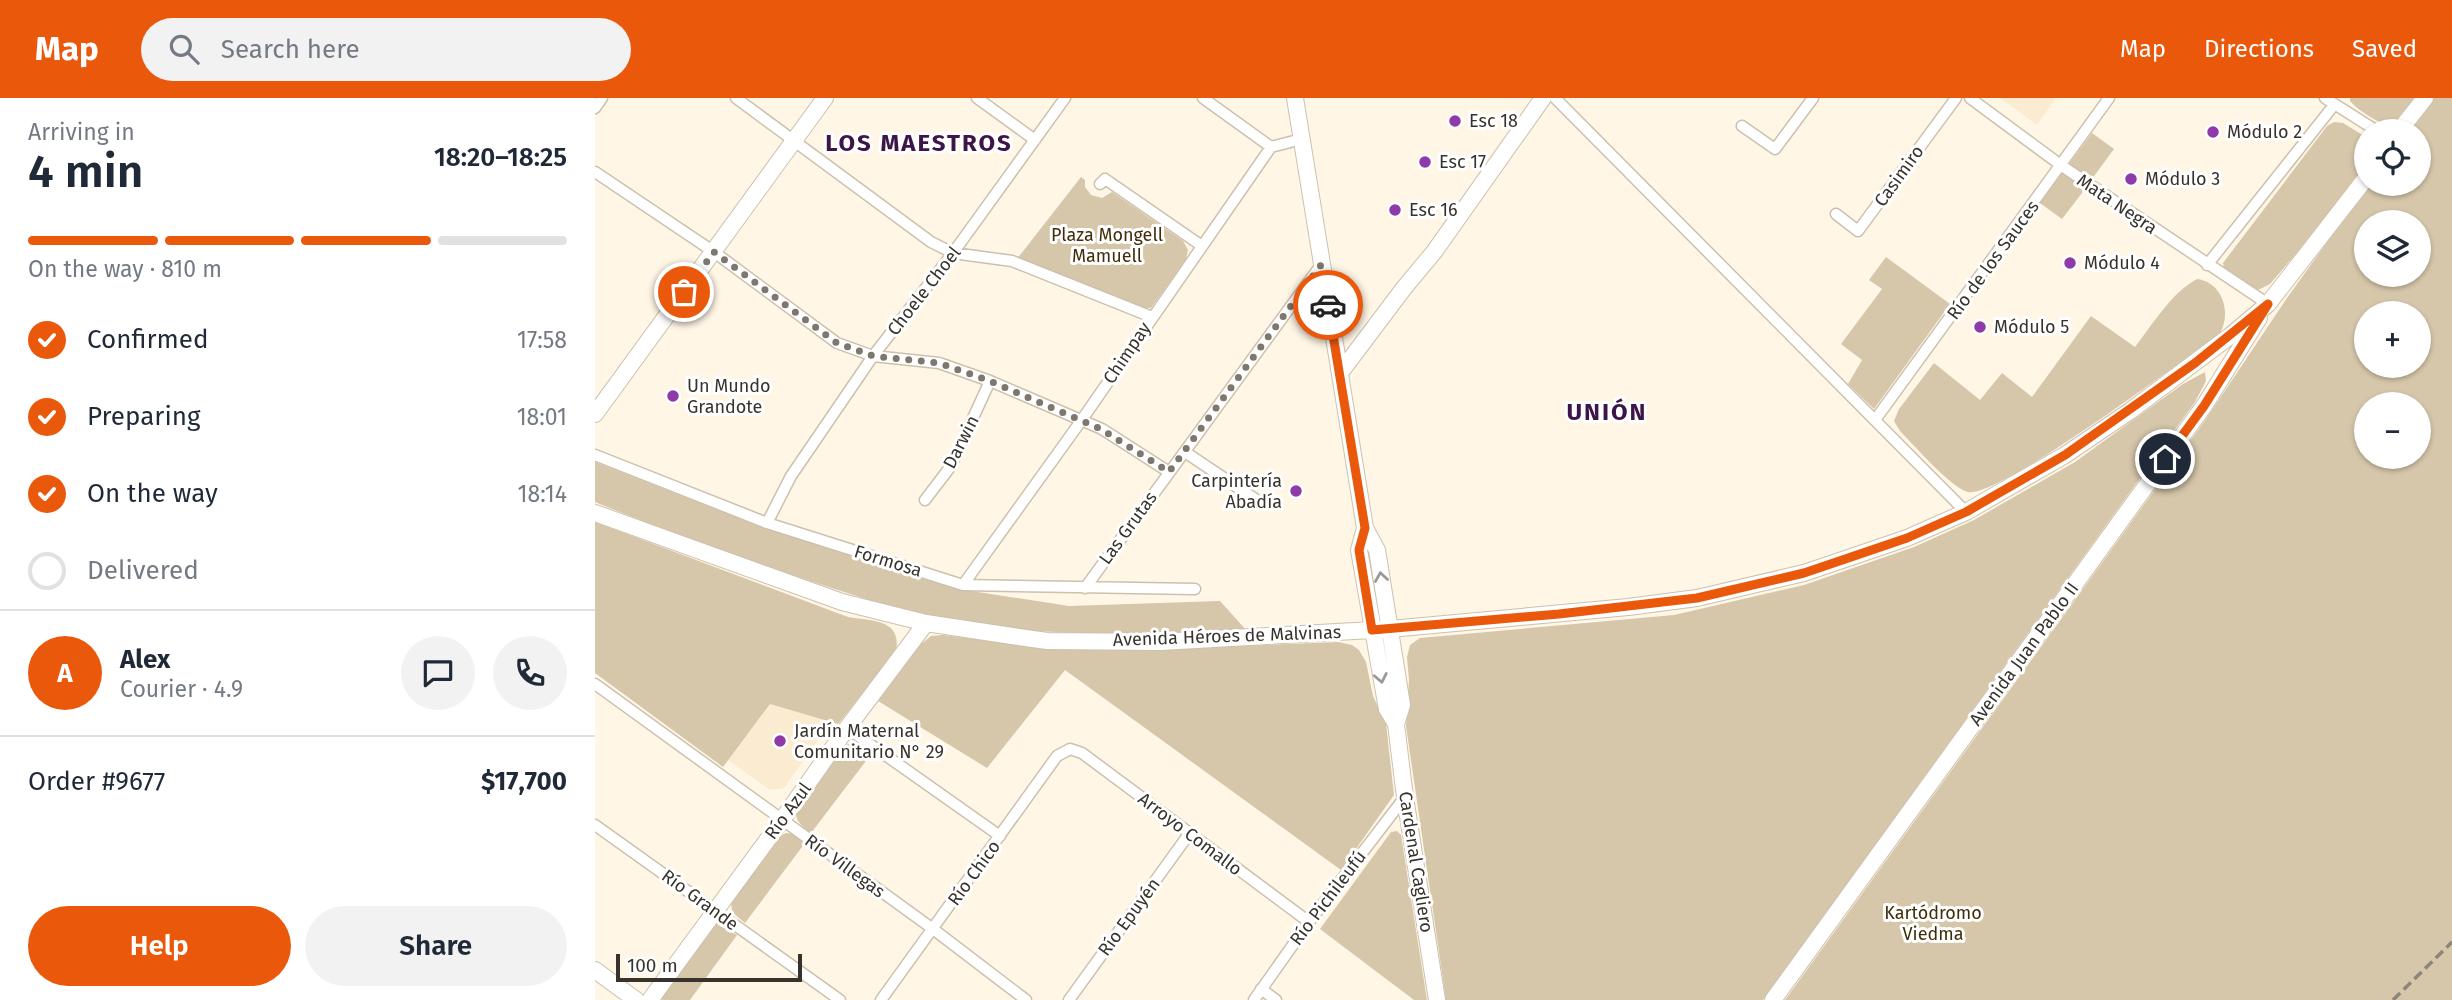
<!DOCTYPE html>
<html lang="en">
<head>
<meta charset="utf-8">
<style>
  body { margin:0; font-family:"Fira Sans",sans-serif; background:#f2f2f3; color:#1f2937; height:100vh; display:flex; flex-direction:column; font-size:26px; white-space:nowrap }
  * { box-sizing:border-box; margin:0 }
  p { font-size:23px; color:#747a83 }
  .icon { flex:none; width:38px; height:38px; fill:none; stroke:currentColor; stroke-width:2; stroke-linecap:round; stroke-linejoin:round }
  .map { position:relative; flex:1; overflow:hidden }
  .drawer { display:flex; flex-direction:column; background:#fff; width:595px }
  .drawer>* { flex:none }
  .buttons { position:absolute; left:1759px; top:21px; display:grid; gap:14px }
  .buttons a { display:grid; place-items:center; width:77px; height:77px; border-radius:50%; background:#fff; box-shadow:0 2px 5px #0004; font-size:35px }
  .scale { position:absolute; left:21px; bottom:18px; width:186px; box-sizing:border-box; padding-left:7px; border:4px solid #37332c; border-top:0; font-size:19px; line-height:24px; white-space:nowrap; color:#37332c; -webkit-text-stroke:5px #fff; paint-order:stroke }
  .pin { position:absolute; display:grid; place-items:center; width:60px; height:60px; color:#fff; margin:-30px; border:4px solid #fff; border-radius:50%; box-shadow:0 2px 7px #0007 }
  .courier { position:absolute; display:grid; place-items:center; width:70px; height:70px; margin:-35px; border:5px solid #ea580c; border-radius:50%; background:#fff; color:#222; box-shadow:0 2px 9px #0007 }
  .head em { font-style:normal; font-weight:600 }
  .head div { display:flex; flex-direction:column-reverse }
  .head { display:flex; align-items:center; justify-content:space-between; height:119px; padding:0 28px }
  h1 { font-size:46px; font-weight:600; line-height:52px }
  .bar { display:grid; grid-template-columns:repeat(4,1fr); gap:10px 7px; align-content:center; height:84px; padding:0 28px }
  .bar i { height:9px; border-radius:5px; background:#e0e1e3 }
  .bar .current { background:#ea580c }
  .bar p { grid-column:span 4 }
  .line { display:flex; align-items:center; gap:18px; padding:0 28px; border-top:2px solid #e0e1e3 }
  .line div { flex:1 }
  .round { display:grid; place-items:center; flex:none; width:74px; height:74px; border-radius:37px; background:#f2f2f3 }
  ol { padding:0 28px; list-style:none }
  li { display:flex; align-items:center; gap:21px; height:77px }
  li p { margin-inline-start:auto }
  li .icon { padding:7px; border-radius:50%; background:#ea580c; color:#fff; stroke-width:4 }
  li:last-child { color:#747a83 }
  li i { width:38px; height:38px; border:4px solid #e0e1e3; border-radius:50% }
  .primary-button { display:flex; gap:14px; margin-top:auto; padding:14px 28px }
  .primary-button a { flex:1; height:80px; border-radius:42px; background:#ea580c; color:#fff; font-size:28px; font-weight:600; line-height:80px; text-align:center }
  .primary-button a+a { background:#f2f2f3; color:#1f2937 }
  header { display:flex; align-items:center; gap:42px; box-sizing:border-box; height:98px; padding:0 35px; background:#ea580c; color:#fff }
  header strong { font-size:33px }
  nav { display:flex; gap:38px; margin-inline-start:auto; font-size:24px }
  .search { width:490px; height:63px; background:#f2f2f3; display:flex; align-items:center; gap:18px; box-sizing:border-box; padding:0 24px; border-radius:38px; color:#747a83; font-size:26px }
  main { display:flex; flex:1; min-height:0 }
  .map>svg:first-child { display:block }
  .built { fill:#fbecd1 }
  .green { fill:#d6c6aa; fill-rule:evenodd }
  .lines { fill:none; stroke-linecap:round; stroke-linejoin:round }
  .street-casing { stroke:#ccc1ae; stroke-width:13 }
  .secondary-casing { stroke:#ccc1ae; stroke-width:18 }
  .street { stroke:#fff; stroke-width:10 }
  .secondary { stroke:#fff; stroke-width:16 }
  .rail { stroke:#8b857a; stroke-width:3.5; stroke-dasharray:10 5; stroke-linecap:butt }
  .oneway { stroke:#9b9996 }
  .done { stroke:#7d776d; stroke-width:7; stroke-dasharray:0 12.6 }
  .route { stroke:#ea580c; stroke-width:9 }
  .poi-dot { fill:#8e3aa9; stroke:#fff; stroke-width:2.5 }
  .labels { text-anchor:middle; stroke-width:6; stroke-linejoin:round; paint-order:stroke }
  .poi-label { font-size:18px; fill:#37332c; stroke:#fff; text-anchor:start }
  .street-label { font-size:18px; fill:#37332c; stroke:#fff }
  .park-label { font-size:18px; fill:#402e0a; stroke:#fff }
  .district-label { font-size:24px; font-weight:bold; letter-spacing:2px; fill:#3d1549; stroke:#fff }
</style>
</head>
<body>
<header>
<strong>Map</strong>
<div class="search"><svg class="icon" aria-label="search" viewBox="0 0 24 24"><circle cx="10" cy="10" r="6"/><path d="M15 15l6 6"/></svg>Search here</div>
<nav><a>Map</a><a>Directions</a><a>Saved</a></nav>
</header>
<main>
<section class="drawer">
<div class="head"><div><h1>4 min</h1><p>Arriving in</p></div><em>18:20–18:25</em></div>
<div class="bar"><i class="current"></i><i class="current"></i><i class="current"></i><i></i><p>On the way · 810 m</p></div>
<ol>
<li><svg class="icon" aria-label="check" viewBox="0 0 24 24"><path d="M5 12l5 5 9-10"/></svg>Confirmed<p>17:58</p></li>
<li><svg class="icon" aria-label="check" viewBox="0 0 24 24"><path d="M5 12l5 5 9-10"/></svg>Preparing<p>18:01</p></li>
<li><svg class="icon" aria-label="check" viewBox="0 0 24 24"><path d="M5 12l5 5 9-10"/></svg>On the way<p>18:14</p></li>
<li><i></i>Delivered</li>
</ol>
<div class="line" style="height:126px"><b class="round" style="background:#ea580c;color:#fff">A</b><div><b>Alex</b><p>Courier · 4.9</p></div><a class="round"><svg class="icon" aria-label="chat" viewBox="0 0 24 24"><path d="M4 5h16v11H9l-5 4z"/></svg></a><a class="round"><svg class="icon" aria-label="phone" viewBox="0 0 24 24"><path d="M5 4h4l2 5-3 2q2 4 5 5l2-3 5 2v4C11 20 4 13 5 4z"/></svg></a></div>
<div class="line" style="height:91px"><div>Order #9677</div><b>$17,700</b></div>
<div class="primary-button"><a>Help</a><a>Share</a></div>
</section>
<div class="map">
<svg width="1857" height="902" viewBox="0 0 1857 902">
  <rect width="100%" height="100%" fill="#fff6e6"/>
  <path class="built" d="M1405,0H1461L1442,27Z
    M175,606L236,624L189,690L175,692L133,662Z"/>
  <path class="green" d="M1755,0H1823C1806,22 1805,37 1777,20C1769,15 1761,10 1755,3Z
    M1836,0H1857V902H1190L1609,324L1692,200L1774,86H1824V33H1812ZM1771,124H1824V177H1771ZM1771,215H1824V268H1771ZM1771,306H1824V359H1771Z
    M1739,24L1748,25L1771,39V69L1751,97L1675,186L1663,192L1629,170L1628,165L1732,28Z
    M1497,35L1519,51L1496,82L1474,66Z
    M1467,75L1490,91L1467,121L1445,105Z
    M486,79L490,82V89L496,97L507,100L517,94L588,143L593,152L591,161L556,210H545L422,161Z
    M1291,159L1355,206L1279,311L1253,286L1267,262L1246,246L1287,191L1274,182Z
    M1602,181C1627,184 1637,214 1625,235C1591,260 1403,401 1373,394C1355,389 1319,347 1305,333L1299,323L1304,311L1339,265L1385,302L1407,275L1437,299L1496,218L1540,249C1559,225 1575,196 1602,181Z
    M1610,274L1611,283L1600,304L1168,902H851L811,628L814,582L812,559L815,547L825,540L1079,517L1209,487L1319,449L1379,422L1480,364L1588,286Z
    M0,364L171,431L370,492L474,508L625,503L651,532C567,535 484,539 401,529C321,520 250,495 175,469C116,448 58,428 0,404Z
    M0,424L253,519C277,523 307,521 301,553L243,626L175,606L128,669L0,575Z
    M348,537L460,551L550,552L743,544L757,547L764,552L771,564L778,598L791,626L799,697L746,772L470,572L392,670L283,603L326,546L336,538Z
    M257,645L264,646L277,655L216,735C207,728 200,724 201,711L251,647Z
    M802,733L806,737L832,902H819L725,831L796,734Z
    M191,735L198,736L210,745L150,825L137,814L136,802L183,739Z
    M122,826L142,837L95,902H67L68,895L117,829Z"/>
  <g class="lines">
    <g class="street-casing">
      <path id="street" d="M141,0L336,144L358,155L417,163L557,219
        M382,0L440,42
        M608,0L676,49
        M960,0L1371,414
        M1375,0L1467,68L1673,206
        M1730,0L1782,33
        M0,10L7,0
        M1147,28L1180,51L1218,0
        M0,74L119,154L242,245L278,258L344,265L395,283L507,331L574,374
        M505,86L510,81L607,148
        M1241,116L1263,133L1361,0
        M1612,167L1739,7
        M1280,322L1514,0
        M590,354L660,401
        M0,357L172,425L368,487L600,491
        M330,402L356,368L395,283
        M172,425L196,378L278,258L358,155L470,0
        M368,487L486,323L676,49L707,41
        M490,490L726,167
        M0,586L338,831L431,902
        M252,630L405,738
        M0,727L245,902
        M666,891L681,902
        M286,902L462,658L475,651L487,655L714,824
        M474,902L594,736
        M659,902L714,824L810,699"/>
    </g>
    <g class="secondary-casing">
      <path id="secondary" d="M700,0L770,430L782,452L807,607L801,626L810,699L842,902
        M1804,33L1830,0
        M745,275L809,190L839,154L948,0
        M0,316L230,0
        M0,415L247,504L331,525L417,538L452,543L565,544L795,531L1033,509L1102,500L1209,475L1312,440L1371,414L1470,357L1535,313L1635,238L1673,206L1771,80
        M770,430L764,452L792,611L801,626
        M0,872L41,902
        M55,902L187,722L252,630L331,525
        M1178,902L1609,308L1664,220"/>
    </g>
    <use href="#street" class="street"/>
    <use href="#secondary" class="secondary"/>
    <path class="rail" d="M1798,902L1857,844"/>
  </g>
  <defs><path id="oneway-chevron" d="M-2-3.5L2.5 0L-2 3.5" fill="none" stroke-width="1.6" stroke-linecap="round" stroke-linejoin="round" transform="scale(1.75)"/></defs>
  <g class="oneway">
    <use href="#oneway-chevron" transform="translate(786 479) rotate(-99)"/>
    <use href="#oneway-chevron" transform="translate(786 580) rotate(79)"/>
  </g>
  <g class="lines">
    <path class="done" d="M89,194L119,154L242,245L278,258L344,265L395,283L506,331L574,374L726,167L733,207"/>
    <path class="route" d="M733,207L770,430L764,452L777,532L964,516L1102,500L1209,475L1312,440L1371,414L1470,357L1600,265L1673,206L1609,308L1570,361"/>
  </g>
  <g class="poi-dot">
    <circle cx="860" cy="23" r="7"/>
    <circle cx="1618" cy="34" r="7"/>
    <circle cx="830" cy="64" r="7"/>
    <circle cx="1536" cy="81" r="7"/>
    <circle cx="800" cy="112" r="7"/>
    <circle cx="1475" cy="165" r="7"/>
    <circle cx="1385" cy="229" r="7"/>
    <circle cx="78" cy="298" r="7"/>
    <circle cx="701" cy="393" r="7"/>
    <circle cx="185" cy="643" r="7"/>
  </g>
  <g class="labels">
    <g class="poi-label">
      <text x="874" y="29">Esc 18</text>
      <text x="1632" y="40">Módulo 2</text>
      <text x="844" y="70">Esc 17</text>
      <text x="1550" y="87">Módulo 3</text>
      <text x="814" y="118">Esc 16</text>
      <text x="1489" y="171">Módulo 4</text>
      <text x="1399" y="235">Módulo 5</text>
      <text x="92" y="294">Un Mundo<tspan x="92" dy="21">Grandote</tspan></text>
      <text x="687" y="389" text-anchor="end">Carpintería<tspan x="687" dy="21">Abadía</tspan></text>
      <text x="199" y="639">Jardín Maternal<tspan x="199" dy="21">Comunitario N° 29</tspan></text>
    </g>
    <g class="street-label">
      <text transform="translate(1304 78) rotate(-54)" y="6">Casimiro</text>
      <text transform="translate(1522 106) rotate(34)" y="6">Mata Negra</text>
      <text transform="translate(1398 162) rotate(-54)" y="6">Río de los Sauces</text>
      <text transform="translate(329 193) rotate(-52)" y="6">Choele Choel</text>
      <text transform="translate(532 255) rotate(-56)" y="6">Chimpay</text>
      <text transform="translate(366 344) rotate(-63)" y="6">Darwin</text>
      <text transform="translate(533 430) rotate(-54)" y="6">Las Grutas</text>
      <text transform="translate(293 463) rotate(17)" y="6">Formosa</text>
      <text transform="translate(632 538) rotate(-2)" y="6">Avenida Héroes de Malvinas</text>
      <text transform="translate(1429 556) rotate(-54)" y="6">Avenida Juan Pablo II</text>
      <text transform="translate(193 713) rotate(-54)" y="6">Río Azul</text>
      <text transform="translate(595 736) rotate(37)" y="6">Arroyo Comallo</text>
      <text transform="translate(821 764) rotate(81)" y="6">Cardenal Cagliero</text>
      <text transform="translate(250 768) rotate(36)" y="6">Río Villegas</text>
      <text transform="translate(379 775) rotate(-54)" y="6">Río Chico</text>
      <text transform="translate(733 800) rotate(-53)" y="6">Río Pichileufú</text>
      <text transform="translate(105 802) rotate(36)" y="6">Río Grande</text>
      <text transform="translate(534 819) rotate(-54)" y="6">Río Epuyén</text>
    </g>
    <g class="park-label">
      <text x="512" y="143">Plaza Mongell<tspan x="512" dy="21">Mamuell</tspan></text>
      <text x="1338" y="821">Kartódromo<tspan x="1338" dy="21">Viedma</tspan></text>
    </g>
    <g class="district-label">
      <text x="324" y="53">LOS MAESTROS</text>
      <text x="1012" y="322">UNIÓN</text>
    </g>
  </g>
</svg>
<div class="buttons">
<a><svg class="icon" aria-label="locate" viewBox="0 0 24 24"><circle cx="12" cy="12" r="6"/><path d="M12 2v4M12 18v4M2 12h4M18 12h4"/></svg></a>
<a><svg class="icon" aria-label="layers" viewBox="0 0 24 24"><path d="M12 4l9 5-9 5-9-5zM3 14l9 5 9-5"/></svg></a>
<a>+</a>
<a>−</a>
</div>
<div class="scale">100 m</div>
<div class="pin" style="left:89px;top:194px;background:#ea580c"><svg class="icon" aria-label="bag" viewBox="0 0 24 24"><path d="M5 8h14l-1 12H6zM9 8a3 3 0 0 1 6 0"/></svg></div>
<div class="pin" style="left:1570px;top:361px;background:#1f2937"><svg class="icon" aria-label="home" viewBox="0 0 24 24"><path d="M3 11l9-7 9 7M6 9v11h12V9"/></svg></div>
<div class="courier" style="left:733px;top:207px"><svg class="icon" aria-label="car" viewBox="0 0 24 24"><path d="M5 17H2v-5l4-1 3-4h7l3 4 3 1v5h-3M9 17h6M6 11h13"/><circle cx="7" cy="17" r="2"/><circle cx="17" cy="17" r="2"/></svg></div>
</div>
</main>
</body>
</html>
